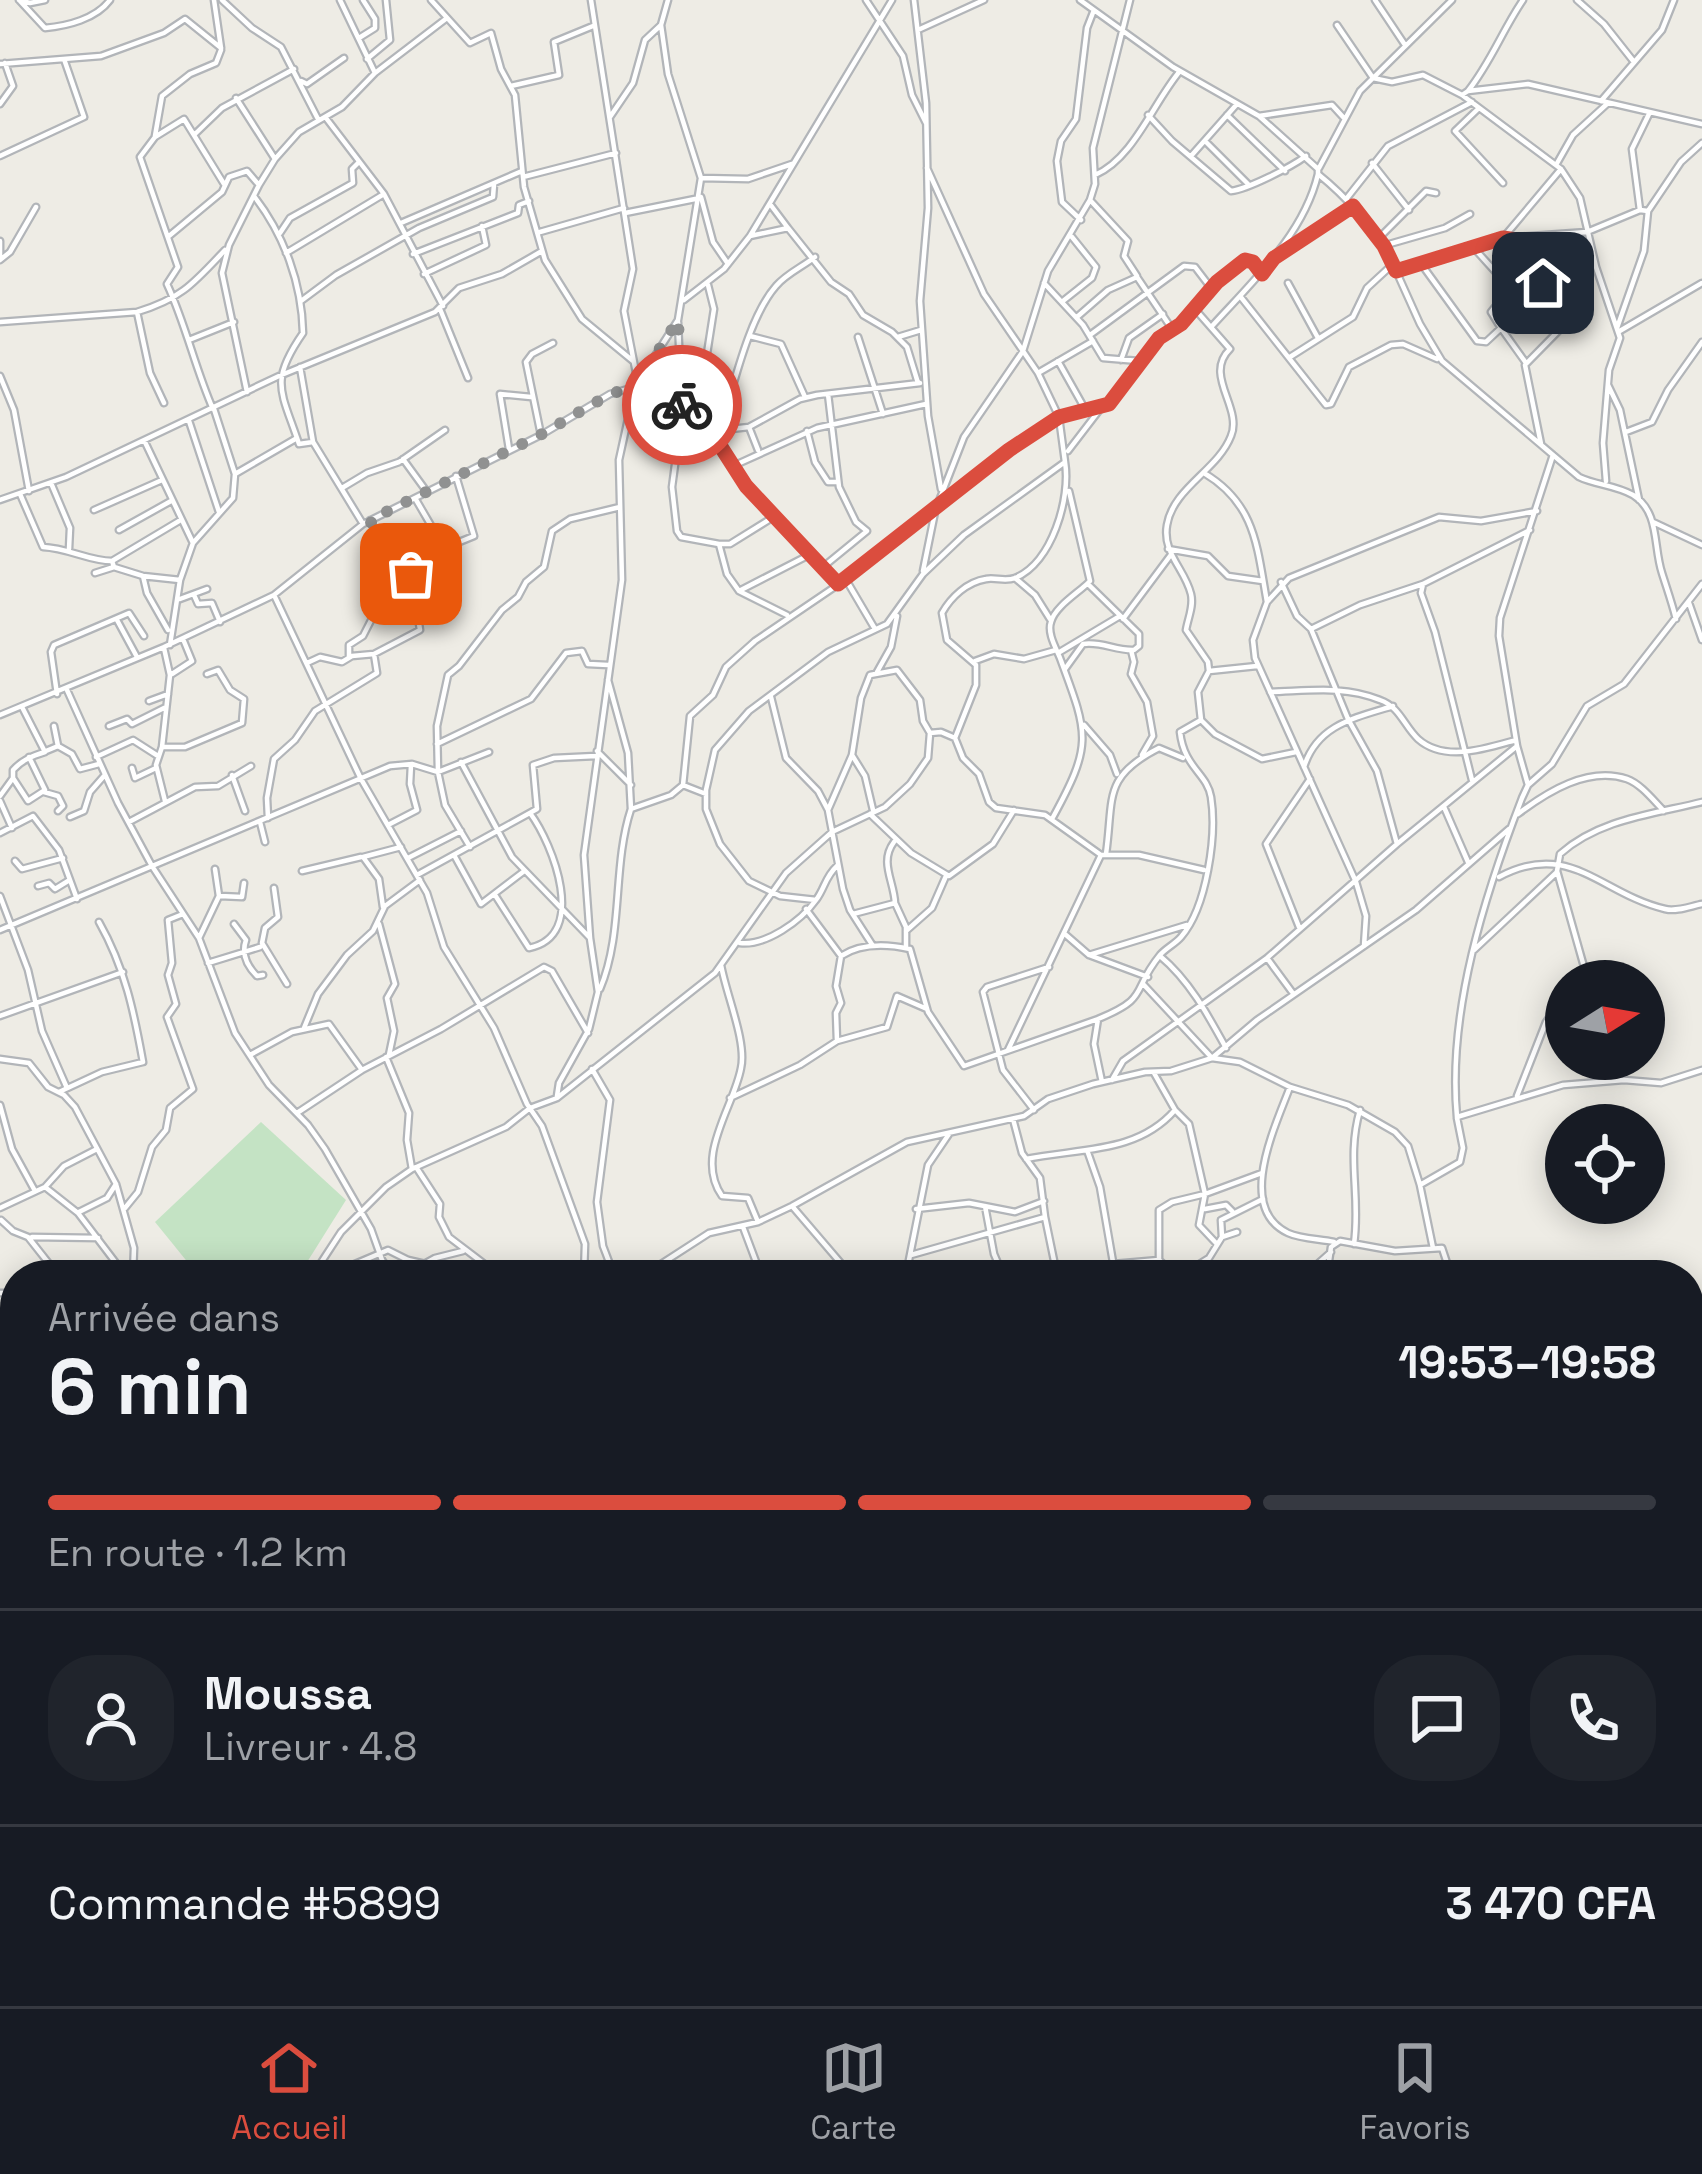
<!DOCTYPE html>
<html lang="fr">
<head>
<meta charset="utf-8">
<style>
  body { margin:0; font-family:"Space Grotesk",sans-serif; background:#20242c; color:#f1f3f6; height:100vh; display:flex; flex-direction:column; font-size:45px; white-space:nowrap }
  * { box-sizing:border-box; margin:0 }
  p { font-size:39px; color:#9ea1a6 }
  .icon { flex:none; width:66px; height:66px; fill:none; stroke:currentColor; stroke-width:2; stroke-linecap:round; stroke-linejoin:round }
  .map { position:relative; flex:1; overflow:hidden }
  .panel { position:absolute; left:0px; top:1260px; width:1704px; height:747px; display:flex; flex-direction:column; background:#171b24; border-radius:48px 48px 0 0; box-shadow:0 6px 30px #0003 }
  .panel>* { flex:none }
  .needle { width:78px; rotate:79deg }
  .controls { position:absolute; left:1545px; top:960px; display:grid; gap:24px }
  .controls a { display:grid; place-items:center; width:120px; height:120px; border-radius:50%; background:#171b24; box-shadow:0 6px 30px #0003; font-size:60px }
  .pin { position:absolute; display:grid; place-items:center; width:102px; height:102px; color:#fff; margin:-51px; border-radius:24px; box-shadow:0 6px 18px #0006 }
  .courier { position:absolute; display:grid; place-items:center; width:120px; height:120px; margin:-60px; border:9px solid #db4d3e; border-radius:50%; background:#fff; color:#222; box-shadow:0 3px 15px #0007 }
  .headline em { font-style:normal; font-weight:700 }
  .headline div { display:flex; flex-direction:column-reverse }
  .headline { display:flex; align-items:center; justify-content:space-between; height:204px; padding:0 48px }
  h1 { font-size:78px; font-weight:700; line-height:90px }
  .bar { display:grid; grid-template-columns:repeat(4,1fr); gap:18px 12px; align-content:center; height:144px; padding:0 48px }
  .bar i { height:15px; border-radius:9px; background:#363941 }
  .bar .selected { background:#db4d3e }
  .bar p { grid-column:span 4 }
  .line { display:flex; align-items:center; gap:30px; padding:0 48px; border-top:3px solid #363941 }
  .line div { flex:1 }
  .round { display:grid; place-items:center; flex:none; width:126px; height:126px; border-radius:48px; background:#20242c }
  .dock { display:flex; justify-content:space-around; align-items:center; height:168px; border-top:3px solid #363941; background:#171b24; font-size:33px; color:#9ea1a6 }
  .dock a { display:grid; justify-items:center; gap:6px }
  .dock .selected { color:#db4d3e }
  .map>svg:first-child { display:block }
  .green { fill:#c4e3c4 }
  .water { fill:#abd5f8 }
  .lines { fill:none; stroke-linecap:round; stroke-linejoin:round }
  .stream { stroke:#abd5f8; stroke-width:3 }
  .street-casing { stroke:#b2b5b9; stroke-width:9 }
  .highway-casing { stroke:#e0a313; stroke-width:15 }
  .street { stroke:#fff; stroke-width:4.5 }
  .highway { stroke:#f4de96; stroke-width:10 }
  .done { stroke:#909191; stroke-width:12; stroke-dasharray:0 21.6 }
  .route { stroke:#db4d3e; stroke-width:15 }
</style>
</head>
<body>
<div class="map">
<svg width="1702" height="2006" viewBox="0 0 1702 2006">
  <rect width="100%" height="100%" fill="#eeece5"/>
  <path class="green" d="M261,1122L346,1200L299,1275H198L155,1222Z"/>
  <path class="water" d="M0,1727L15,1739V1992H168L176,2006H0Z"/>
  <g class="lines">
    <path class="stream" d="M427,1992L448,2006
      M1383,1992L1391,2006
      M499,2006L554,1995L562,1998L567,2006
      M664,2006L677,2002L688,2006
      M814,2006L820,1992"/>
    <g class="street-casing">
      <path id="street" d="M19,0L30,3L45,0
        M214,0L221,48
        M222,0L252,28L281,47L318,119
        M340,0L375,73
        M431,0L470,43L491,33L501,69L515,95L524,187L545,260L582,319L633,361
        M591,0L633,269L624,311L638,383
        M668,0L661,25L668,74L701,178L748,179L792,164
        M866,0L903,56L912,95L926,123
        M914,0L926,103L928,208L920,301L928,416L941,489
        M1080,0L1173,67L1259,116L1318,169V174C1349,199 1374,228 1393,264L1367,288L1353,317L1290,357
        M1375,0L1405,45
        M1577,0L1604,24L1634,62
        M20,1L45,28C67,26 96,19 110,0
        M1337,25L1373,78L1392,82L1423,75L1462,95L1468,91L1528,84L1702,124
        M918,30L984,0
        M359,38L375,28V19L363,0
        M367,59L390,40L386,0
        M0,64L101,56L164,33L185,19L221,48
        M301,81L307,84L344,58
        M511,86L559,75L554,42L593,26
        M1468,91C1491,62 1502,31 1523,0
        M1462,95L1561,169L1580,198L1596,267L1620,338L1609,370L1603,443L1606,481
        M236,98L275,159
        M1601,101L1662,30L1674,0
        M0,104L13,86L5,63
        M1479,108L1455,131L1503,183
        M1148,115L1172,141L1231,191C1248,189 1291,167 1306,156
        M1227,115L1285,171
        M1259,116L1332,105L1343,117
        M610,117L633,83L645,40L661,25
        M326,118L384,194L443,306
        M195,134L222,108L294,69
        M155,136L162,96L190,74L216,63L221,50
        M1205,141L1248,184
        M0,156L84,117L64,59
        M1191,156L1237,104
        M1372,163L1409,210
        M1556,165L1573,135L1608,103
        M927,168L984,294L1038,373L1059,417L1109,404L1159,338L1181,324L1217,282L1245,259L1262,274
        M1319,168L1360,91L1452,0
        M1095,175C1134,158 1153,103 1180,71
        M523,177L616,153
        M254,196C284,235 302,283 303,333C269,382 281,390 299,444L313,442
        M701,197L713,242L728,264
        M1347,198L1388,146L1472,102
        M1090,200L1128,241L1124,256L1137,276
        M770,204L788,228
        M1640,210L1632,149L1649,114
        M625,213L695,199
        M1081,220L1062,202L1057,161L1061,141L1076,119L1087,28L1094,10
        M401,223L522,171
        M540,232L624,208
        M280,233L290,218L353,183L352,169L358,163
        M169,236L222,192L229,177L247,171L259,185
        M750,236L892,0
        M1503,238L1561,169
        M1378,239L1426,191L1436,193
        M0,241V258
        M1386,245L1445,228L1470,214
        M1473,247L1510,288L1491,312L1501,328L1514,310L1544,285L1515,240
        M286,253L384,194
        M413,254L518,213L519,205L529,201
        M1278,256L1353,205
        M0,260L10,252L36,207
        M1393,264L1420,324L1442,361L1579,477C1596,485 1615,485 1633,495C1660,512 1653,546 1662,573C1667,589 1672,603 1676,619
        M1422,265L1477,341L1486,342L1501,328L1526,363
        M1396,271L1503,238L1587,232L1640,210L1648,211
        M424,274L486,245L482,226
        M1044,283L1083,325L1103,358L1139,361
        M1288,283L1318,338
        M708,285L714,309L698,411L745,486L839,584
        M1240,296L1326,405L1331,404L1349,367L1391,345L1403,344L1437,359
        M684,300L724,269L750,236L788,228L831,282L849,294L863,315L892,332L907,347L918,383
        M301,301L336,275L419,228L493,197L494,184
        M1063,301L1092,278L1096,267L1072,237
        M440,309L468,378
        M137,312L150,373L164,403
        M1077,317L1108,290L1137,277L1172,329
        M0,322L137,312C181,299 194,283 225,250
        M678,322L682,413L672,487L677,531L681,537L719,544L727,574L739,591L811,554
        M1213,325C1253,281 1304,234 1318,174
        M1617,328L1644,251L1648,211L1681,162L1702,143
        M1618,332L1702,283
        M1090,335L1184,266L1195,267L1211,288
        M750,336L781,344L805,397
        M858,337L883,414
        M898,337L921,330
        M189,340L234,322
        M1121,360L1129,338L1163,314
        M1058,361L1085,409
        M300,367L313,442L363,524
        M1038,373L1093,341
        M0,376L14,410L29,491
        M1608,385L1620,410L1639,500
        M247,392L222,273L229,245L259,185L275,159L299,132L342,107L375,73L447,18
        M213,409C195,368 186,325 167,284L178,267L140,157L155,137L184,119L224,184
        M189,421L219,512
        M749,427L758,450
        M720,430C733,389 748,318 776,286C786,274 802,267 815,257
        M713,431L749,427L800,399L817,395L920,383
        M807,431L815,462L828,482H838
        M1626,432L1652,422L1668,390L1702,342
        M541,435L526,362L532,354L553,343
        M144,440L193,543L180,580L170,645
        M1541,444L1525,365L1578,311
        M509,449L500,394L531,397
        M1068,451L1101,408
        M403,459L427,492
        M733,466L817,428L926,404
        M1204,473C1256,504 1257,547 1267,602
        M235,474L297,438
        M51,483L70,528L69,549
        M342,488L367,473L399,462L445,430
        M20,494L43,547C68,548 89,561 112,561L114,567L143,576L180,580
        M415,498L454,565
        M0,500L66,477L279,376L435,312L459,288L502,274L542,251
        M939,501L964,437L1023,351L1048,271L1090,200L1095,184L1093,148L1130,0
        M94,510L162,480
        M1653,522L1702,545
        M119,530L171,501
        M193,543L233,498L235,474L214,409
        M719,544H730L775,516
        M442,549L474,536L456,476
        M1168,549L1208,556L1228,576L1263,581
        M112,561L179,521
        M823,567L867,531L856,522L839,487L828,394
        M923,571L935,512
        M95,573L114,567
        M143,576L147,593L168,630
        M845,578L875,629
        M1015,578L1035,595L1050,619
        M1281,582L1297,616L1311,629L1360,605L1423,584
        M1702,584L1624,684L1587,706L1552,764L1528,785L1522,798C1485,894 1447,1012 1457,1117L1563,1085L1624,1080L1661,1083L1702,1070
        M739,591L787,615
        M194,595L198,604L212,603L220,622
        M274,595L361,779L427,893L444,947L494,1028L527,1104L542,1126L585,1244L584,1275
        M180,599L207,589
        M1689,603L1702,640
        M1123,619L1170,556
        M117,620L137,657
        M1311,629L1348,719L1377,771L1397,844
        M164,648L170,675L162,747L156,765L165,801
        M1131,650L1134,662L1131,674L1147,702L1153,736L1142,755
        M1058,653L1120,616
        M349,657V645L363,636L389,585L381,545L370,520
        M975,661L994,654L1024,659L1056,650
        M307,663L320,657L342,662L352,656L374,654L420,630L411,572L388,580
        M1065,669L1083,644C1101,641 1116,651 1134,650L1139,646V634L1088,584
        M1209,671L1257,666
        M877,672L891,647L897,616
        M172,674L192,661L183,639
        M608,680L628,753L631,809
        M67,690L118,803L152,866L199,938L235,1033L269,1085L308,1125L325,1149L371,1229L382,1260L393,1275
        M1270,692C1308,691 1344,685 1380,700C1400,707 1404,726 1418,739C1445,763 1487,748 1516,740
        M57,694L51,652L54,645L129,613L144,636
        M771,697L786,758L818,791L828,810L843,889L850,910L873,946
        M149,701L168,694
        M22,707L45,752C32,756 22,760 13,770V778L28,801L45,790L29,757
        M0,715L164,647L274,595L363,524L541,435L610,394L635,387
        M1201,720L1215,734L1262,759L1296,752
        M1084,725L1110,755L1117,774
        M54,726L58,746
        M109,726L127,719L132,724L166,707
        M955,738L963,758L979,774L989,802L996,808L1045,815L1101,855H1139L1204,870
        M437,744L531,699L566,653L582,651L588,664L608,665
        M162,747H185L242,723L244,699L230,690L218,670L207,674
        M46,751L58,746L72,754L80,769L99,764
        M597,751L631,785
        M852,755L865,776L873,810
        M96,757L133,740L158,756
        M461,762L512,857L590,938
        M1304,767C1317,725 1354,718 1393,706
        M132,768L135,778L156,768
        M232,775L245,811
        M1472,780L1435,632L1421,593L1423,584L1530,530
        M683,785L706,794
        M1528,785L1517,746L1499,636L1500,618L1553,455
        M44,792L58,796L63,806L58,811
        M0,796L13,778
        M0,801L12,828
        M1444,807L1468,862
        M828,810L852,755L861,698L870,675L897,670L920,700L923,721L930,733
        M870,814L911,853L949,876L993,844L1014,810
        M1518,814C1547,792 1588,766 1627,779C1641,784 1654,801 1664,811
        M70,817L84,811L90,792L104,776
        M268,818L267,798L274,759L295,740L315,711L377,673L374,654
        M1052,819C1093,744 1089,736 1060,658C1056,648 1047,633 1051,622C1055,606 1080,592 1090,581L1069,491
        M129,822L195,787L218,786L251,766
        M260,822L265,842
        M388,825L417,810L410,784L411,765
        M0,833L33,816L59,850L77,899
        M470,847L445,805L438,772L437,726L448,675L459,666L502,610L518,597L526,582L544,567L552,531L570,519L620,507
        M1106,854C1114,798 1102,777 1159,748L1183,758
        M454,855L481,904L523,872
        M408,858L461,831
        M15,861L22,869L63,858
        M302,871L361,857
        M417,875L537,809L533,765L554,758L596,756
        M1499,877C1570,839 1601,894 1665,909C1677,912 1691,906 1702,904
        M38,886L49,883L55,889L68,881
        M274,888L278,917L265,928L262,943L287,984
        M495,895L529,948C589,936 553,844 530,813
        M0,896L28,970L42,1031L67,1088
        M220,896L242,897L244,883
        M816,900L780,896L749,881L720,844L706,809V790L715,750L749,711L828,652L887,624L923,574L964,535L1065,462L1059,417L938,504
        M895,903L906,927V948
        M383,907L379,879L363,857L401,847
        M806,909L841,956C861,943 887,944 910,949L928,1012L964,1066L1098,1019
        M853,914L895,903C894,881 879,862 894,842
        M234,924L246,940C241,954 247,966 257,976L263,975
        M379,924L395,984L387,998L394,1031L389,1055
        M1299,927L1266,844L1310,779
        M0,930L390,766L412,764L438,772L489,752
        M906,931L932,908L946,876
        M1066,935L1089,955L1148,977
        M199,938L219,896L215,869
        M740,943C766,946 801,921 816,900C825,888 825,877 837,866
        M1364,946L1366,916L1356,882L1255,658L1253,640L1267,602L1289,578L1439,517L1481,521L1537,511
        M1474,950L1557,872
        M1089,955L1187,925
        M1160,956C1189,980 1208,1015 1226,1048
        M1267,958L1292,992
        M208,963L260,947
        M721,965C726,994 747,1042 741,1068C734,1107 694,1156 722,1196L748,1198L758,1222
        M1575,981L1583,970
        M1588,981L1557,871L1560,854C1599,819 1654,814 1702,802
        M1144,985L1212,1058L1240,1062L1290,1087L1348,1105L1395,1132L1408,1146L1420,1185
        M600,989C624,932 612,867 631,809L671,795L683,785L690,716L713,695L726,667L755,641L839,584L936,509
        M0,1016L123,972
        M304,1028L318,994L347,955L373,931L385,906L420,880
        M837,1041L836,1013L841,1003L836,986L841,956
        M1008,1050L1101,855
        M250,1055L292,1032L329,1024L362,1070
        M386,1057L409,1113L407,1140L412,1169
        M0,1059L29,1063L48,1087L64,1095L75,1107L116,1184L134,1248L133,1275
        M1602,1059L1608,1081
        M592,1069L610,1100L597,1202L603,1246L614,1275
        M1112,1080L1123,1061L1267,958L1397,844L1517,746
        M1102,1082L1094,1044L1098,1019C1151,997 1130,992 1160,955C1166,948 1175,944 1181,937C1207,907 1217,835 1211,797C1207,773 1184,768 1180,732L1201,720L1198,692L1209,671L1208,662L1186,630C1188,618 1194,606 1191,594C1185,569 1162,553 1167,525C1173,488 1218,470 1231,436C1243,408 1203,375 1230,349L1194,308
        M1290,1087C1276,1125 1235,1208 1288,1233C1301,1239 1320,1239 1334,1242
        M59,1092L102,1072L143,1062C134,1012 125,968 99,922
        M557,1096L559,1083L589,1029L598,992L590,938L584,855L622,580L619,460L635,387L678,320L701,178
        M1517,1096L1546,1022L1566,994
        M730,1098L800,1065L837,1041L887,1027L897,996L927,1009
        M0,1105L12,1149L35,1191
        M1034,1110L1003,1070L983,992L987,987L1049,967
        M297,1113L362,1070L441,1029L544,967L552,971L588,1033
        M1087,1150L1100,1187L1113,1262L1091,1275
        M1026,1159C1079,1148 1137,1154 1175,1110L1154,1073
        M416,1167L440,1204L439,1217L449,1237L499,1275
        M45,1187L78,1213L119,1267L130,1275
        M792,1206L851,1275
        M985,1206L994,1254L1003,1275
        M0,1208L45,1187L64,1166L97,1149
        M125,1208L138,1192L152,1147L166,1130L170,1108L193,1089L167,1017L176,1004L168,975L172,963L168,920L183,914
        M916,1209L969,1203L1015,1212L1044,1201
        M1205,1209L1226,1205L1232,1211
        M79,1212L107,1198L116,1184
        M1045,1217L1057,1275
        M1,1220L13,1231L28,1237L58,1275
        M743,1227L761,1275
        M32,1237L98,1238
        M1222,1237L1221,1220L1263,1199
        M1216,1243L1199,1225L1205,1194L1262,1173
        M1354,1244C1361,1196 1346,1158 1360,1110
        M1433,1248L1420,1185L1460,1162L1463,1148L1457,1118
        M911,1255L1045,1217L1040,1178L1022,1153L1013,1119
        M1159,1260V1210L1172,1202L1205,1194L1189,1124L1175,1110
        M1113,1264L1159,1260L1170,1270L1185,1273L1209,1258L1222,1237L1237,1232
        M387,1267L413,1275
        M408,1273L435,1258L463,1251
        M313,1275L341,1232L386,1187L412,1169L506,1127L530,1108L557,1098L715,973L786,873L832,832L885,807L910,784L928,758L930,733L941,732L955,738L976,685V665L947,640L942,613C951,597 967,582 986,579C995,577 1005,582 1015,578C1052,563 1071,498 1065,462
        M329,1275L388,1250L408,1260L473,1275
        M644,1275L709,1233L758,1222L792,1206L907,1142L1024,1116L1048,1099L1093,1084L1145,1072L1171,1071L1212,1058L1257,1020L1416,910L1509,829
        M906,1275L928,1165L949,1134
        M1305,1275L1331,1252
        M1327,1275L1331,1247L1340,1241L1395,1251L1442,1248L1451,1275
        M0,1293H15
        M0,1496L15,1490
        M1689,1497H1702
        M0,1517L15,1516
        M0,1619L11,1636L15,1634
        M0,1682L15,1707
        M1689,1786L1702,1783
        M183,1992L191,2006
        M1092,1992V2006
        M1260,1992L1269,2006
        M1323,1992L1333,2006
        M1629,1992L1634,2006
        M585,2006L595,1992
        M895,2006L948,1992
        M1217,2006L1239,1992"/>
    </g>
    <g class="highway-casing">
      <path id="highway" d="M0,1641L15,1663
        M0,1660L15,1682
        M220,1992L228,2006
        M231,1992L239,2006"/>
    </g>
    <use href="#street" class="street"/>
    <use href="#highway" class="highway"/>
  </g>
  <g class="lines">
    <path class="done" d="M411,574L407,571L388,580L381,545L370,520L542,434L610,394L635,387L678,320L682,405"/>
    <path class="route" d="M682,405V413L698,411L746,486L838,584L1009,450L1059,417L1109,404L1159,338L1181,324L1217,282L1245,260L1253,262L1262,274L1274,258L1353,206L1384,246L1396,271L1503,238L1516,240L1543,283"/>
  </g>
</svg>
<div class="controls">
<a><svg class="needle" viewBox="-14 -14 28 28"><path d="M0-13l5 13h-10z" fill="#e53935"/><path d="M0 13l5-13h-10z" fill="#9ea1a6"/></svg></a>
<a><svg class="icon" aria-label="locate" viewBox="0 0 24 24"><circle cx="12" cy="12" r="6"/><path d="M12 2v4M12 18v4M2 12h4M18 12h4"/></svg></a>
</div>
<div class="pin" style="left:411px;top:574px;background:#ea580c"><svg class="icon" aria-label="bag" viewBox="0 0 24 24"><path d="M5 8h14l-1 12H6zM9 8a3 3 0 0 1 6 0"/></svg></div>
<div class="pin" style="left:1543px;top:283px;background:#1f2937"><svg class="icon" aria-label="home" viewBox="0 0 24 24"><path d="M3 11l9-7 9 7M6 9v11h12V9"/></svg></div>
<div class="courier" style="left:682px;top:405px"><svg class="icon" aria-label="bike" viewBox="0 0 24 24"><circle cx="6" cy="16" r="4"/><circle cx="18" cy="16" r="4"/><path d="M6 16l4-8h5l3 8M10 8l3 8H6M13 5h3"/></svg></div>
<section class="panel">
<div class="headline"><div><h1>6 min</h1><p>Arrivée dans</p></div><em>19:53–19:58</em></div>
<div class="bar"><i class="selected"></i><i class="selected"></i><i class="selected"></i><i></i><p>En route · 1.2 km</p></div>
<div class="line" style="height:216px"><a class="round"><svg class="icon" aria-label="person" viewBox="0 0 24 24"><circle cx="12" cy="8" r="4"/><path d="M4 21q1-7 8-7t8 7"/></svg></a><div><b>Moussa</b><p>Livreur · 4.8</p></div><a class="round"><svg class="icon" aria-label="chat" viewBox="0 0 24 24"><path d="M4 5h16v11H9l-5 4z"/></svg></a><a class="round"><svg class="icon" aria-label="phone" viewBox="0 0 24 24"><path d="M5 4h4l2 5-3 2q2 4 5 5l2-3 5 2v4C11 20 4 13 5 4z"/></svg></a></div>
<div class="line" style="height:156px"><div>Commande #5899</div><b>3 470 CFA</b></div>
</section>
</div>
<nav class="dock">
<a class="selected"><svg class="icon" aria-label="home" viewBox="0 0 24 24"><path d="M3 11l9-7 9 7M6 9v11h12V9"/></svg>Accueil</a>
<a><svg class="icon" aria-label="map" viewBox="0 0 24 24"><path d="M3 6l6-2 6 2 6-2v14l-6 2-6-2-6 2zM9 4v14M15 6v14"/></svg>Carte</a>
<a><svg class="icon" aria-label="saved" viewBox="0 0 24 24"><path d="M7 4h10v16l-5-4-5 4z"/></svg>Favoris</a>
</nav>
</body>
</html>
